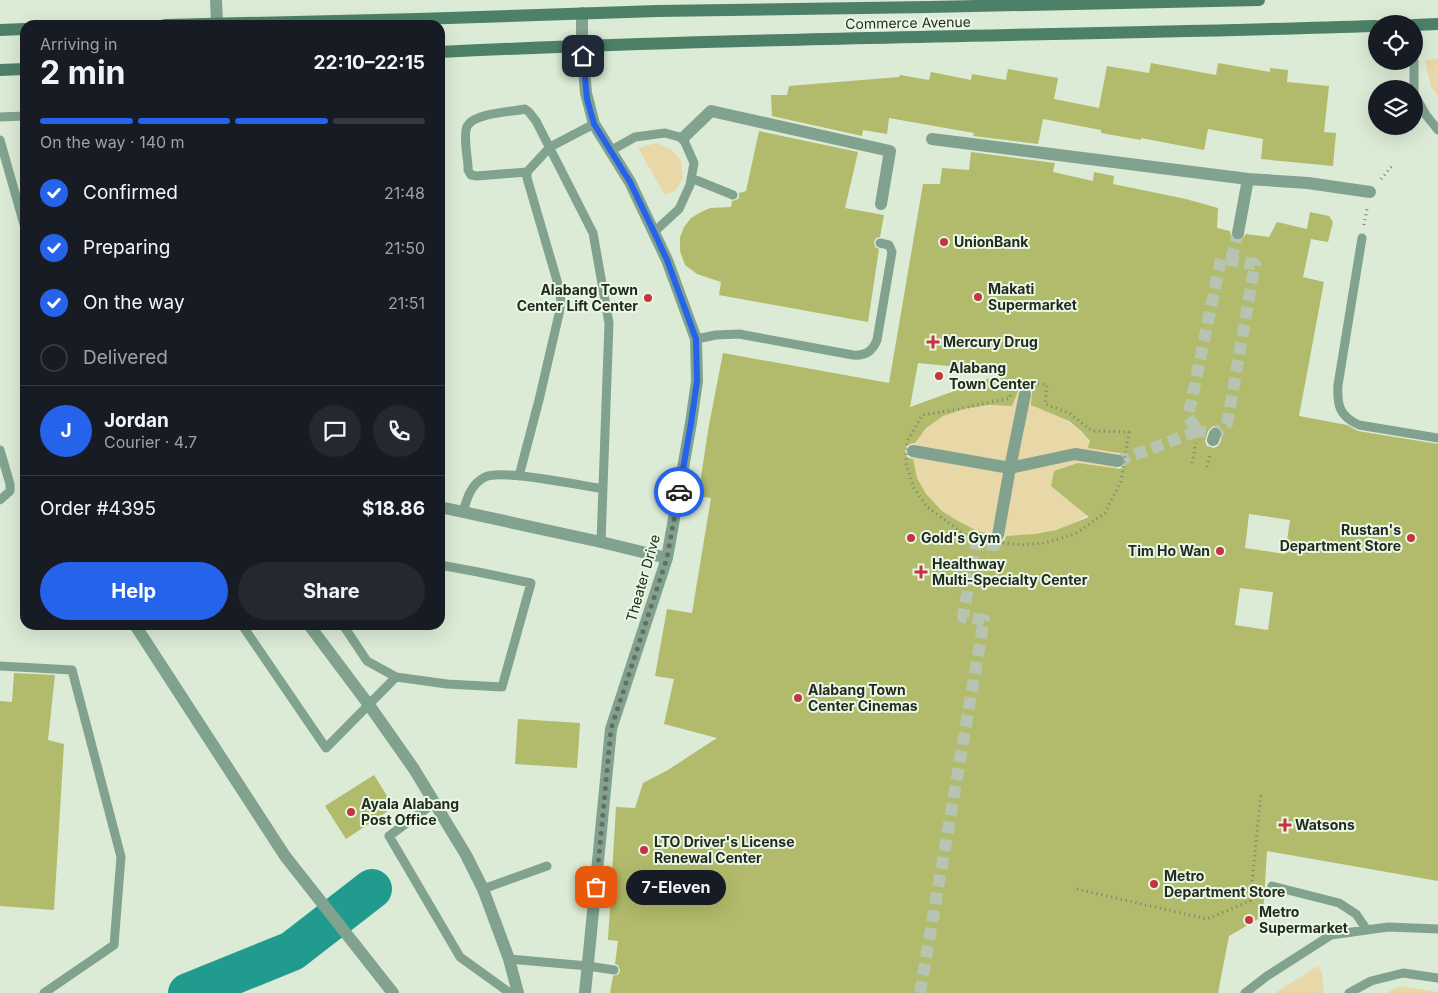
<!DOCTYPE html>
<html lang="en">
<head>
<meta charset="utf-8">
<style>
  body { margin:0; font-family:Inter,sans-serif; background:#242831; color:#f1f3f6; height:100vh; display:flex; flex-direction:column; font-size:19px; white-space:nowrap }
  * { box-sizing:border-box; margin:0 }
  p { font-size:16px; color:#9ea1a6 }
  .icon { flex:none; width:28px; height:28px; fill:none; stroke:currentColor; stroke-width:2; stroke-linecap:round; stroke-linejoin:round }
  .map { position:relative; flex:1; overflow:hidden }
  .drawer { position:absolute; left:20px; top:20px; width:425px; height:610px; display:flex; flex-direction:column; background:#171b24; border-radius:15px; box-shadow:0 5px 20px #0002 }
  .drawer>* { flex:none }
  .tools { position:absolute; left:1368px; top:15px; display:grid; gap:10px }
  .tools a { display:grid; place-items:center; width:55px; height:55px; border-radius:50%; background:#171b24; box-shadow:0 5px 20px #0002; font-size:25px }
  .pin { position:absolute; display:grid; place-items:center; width:42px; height:42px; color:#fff; margin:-21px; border-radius:10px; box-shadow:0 2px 8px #0006 }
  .courier { position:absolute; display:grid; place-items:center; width:50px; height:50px; margin:-25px; border:4px solid #2563eb; border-radius:50%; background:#fff; color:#222; box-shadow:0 1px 6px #0007 }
  .bubble { position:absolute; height:35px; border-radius:18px; background:#171b24; box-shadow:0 5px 20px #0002; font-size:16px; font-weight:700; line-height:35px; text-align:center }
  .headline em { font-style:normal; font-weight:700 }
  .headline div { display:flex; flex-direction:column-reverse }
  .headline { display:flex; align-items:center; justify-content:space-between; height:85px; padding:0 20px }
  h1 { font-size:32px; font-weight:700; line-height:38px }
  .bar { display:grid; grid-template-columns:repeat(4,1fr); gap:8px 5px; align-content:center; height:60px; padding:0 20px }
  .bar i { height:6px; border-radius:4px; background:#363941 }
  .bar .selected { background:#2563eb }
  .bar p { grid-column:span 4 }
  .line { display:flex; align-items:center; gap:12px; padding:0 20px; border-top:1px solid #363941 }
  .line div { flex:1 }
  .round { display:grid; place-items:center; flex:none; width:52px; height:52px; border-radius:26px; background:#242831 }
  ol { padding:0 20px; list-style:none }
  li { display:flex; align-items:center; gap:15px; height:55px }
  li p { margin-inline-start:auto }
  li .icon { padding:5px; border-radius:50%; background:#2563eb; color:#fff; stroke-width:4 }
  li:last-child { color:#9ea1a6 }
  li i { width:28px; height:28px; border:2px solid #363941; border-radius:50% }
  .button { display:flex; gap:10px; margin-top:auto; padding:10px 20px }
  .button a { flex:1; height:58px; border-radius:30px; background:#2563eb; color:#fff; font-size:20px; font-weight:700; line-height:58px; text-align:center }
  .button a+a { background:#242831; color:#f1f3f6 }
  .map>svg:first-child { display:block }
  .green { fill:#e8d7a7 }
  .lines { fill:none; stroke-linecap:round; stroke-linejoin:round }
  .river { stroke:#209b8e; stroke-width:40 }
  .building { fill:#b2ba6b; fill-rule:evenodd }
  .pedestrian-tunnel { stroke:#b6c4b1; stroke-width:12; stroke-dasharray:12 6; stroke-linecap:butt }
  .path { stroke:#778173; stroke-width:3; stroke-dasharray:1 4; stroke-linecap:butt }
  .service { stroke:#80a28f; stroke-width:9 }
  .pedestrian { stroke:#80a28f; stroke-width:12 }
  .minor { stroke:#80a28f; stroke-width:12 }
  .tertiary { stroke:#80a28f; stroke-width:12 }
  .secondary { stroke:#4d8167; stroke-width:12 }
  .done { stroke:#646e61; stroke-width:5; stroke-dasharray:0 9 }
  .route { stroke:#2563eb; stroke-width:6 }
  .poi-dot { fill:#c43441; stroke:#e8f8e2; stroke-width:2 }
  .labels { text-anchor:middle; stroke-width:4; stroke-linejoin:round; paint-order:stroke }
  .street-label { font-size:14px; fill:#242a22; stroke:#e8f8e2 }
  .poi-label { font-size:14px; font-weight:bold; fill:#242a22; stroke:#e8f8e2; text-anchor:start }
</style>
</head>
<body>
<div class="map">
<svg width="1438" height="993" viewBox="0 0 1438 993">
  <rect width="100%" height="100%" fill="#dbebd5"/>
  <path class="green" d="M1438,59V96L1431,86L1425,60Z
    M657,143L672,150L681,161L683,178L675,191L665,195L638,148Z
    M1016,392L1034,396V406C1065,418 1076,423 1096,450L1121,438L1116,471L1085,464L1090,513C1070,526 1050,533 1026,535C1010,537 993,536 978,531C948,521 909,489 913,455C914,450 914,444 917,440C935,408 980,405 1012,406Z
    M1318,966L1322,973L1324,993H1275Z
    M1401,986L1438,992V993H1386Z"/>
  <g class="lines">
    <path class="river" d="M188,993L292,951L372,889"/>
  </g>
  <path class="building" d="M1151,63L1216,75L1218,63L1270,72V68L1288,70L1287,82L1329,86L1324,132L1336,133L1333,166L1261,159L1263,139L1208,129L1204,150L1141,138V140L1101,133V130L1043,119L1038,144L973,136L974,133L889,118L887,134L863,130L862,136L772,116L771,95H787L789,86L899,77L900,75L929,80L931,72L971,80L972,74L1006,80L1008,69L1058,78L1054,99L1099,108L1107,66L1149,73Z
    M759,131L858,152L845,208L884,215L880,237L876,238L874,242L875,247L879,249L868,322L719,295L721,282L697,274L685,265L680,251V237L684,227L691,218L701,212L710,208L731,207L732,201L736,200L739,198V193L746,191Z
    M971,152L1055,163L1053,172L1093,181L1094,172L1114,176L1113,184L1186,199L1218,208L1217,228L1230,231L1231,236L1236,241L1241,240L1246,234L1269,237L1277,222L1307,229L1310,212L1329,216L1333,222L1328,242L1311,239L1303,277L1324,282L1299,416L1347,425L1358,431L1438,444V881L1267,851L1263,916L1229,936L1218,993H610L613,976L619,974L620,970L618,965L615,964L618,941L608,940L616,807L635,808L643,783L668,770L717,738L664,724L674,679L655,676L667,609L692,613L711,498L698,496L709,425L723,353L889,383L923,184H940L942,168L969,170ZM918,363L1007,372L910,407ZM1023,386L1030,388L1032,391L1031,405L1069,421L1080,430L1090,441L1088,448L1120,453L1123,455L1126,462L1124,466L1120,469L1078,463L1054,471L1051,486L1089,517L1056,530L1035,534L1006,536L1004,541L997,543L992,541L990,534L977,531L958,521L942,511L926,494L917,478L913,459L907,457L905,450L907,446L910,444L915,443L926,428L943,416L964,409L989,405L1012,406L1019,389ZM1213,426H1218L1221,429L1223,433L1220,443L1218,446L1214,448L1207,446L1205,441L1208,431ZM1249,514L1290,520L1285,554L1245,548ZM1240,588L1273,592L1268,630L1235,625Z
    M14,673L55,675L48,740L64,744L54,910L0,906V701L12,702Z
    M518,719L580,723L577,768L515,764Z
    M374,775L394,807L346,839L325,806Z"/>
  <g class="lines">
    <path class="pedestrian-tunnel" d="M1231,260L1238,233
      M1118,461L1198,431L1188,417L1221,259L1255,264L1227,424L1215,434L1198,431L1197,438
      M920,993L984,620L963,617L976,543L995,545L998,535"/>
    <path class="path" d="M1381,179L1392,166
      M1364,225L1367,209
      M1028,382L1047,385L1045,404L1069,413L1092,431L1129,432L1121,481L1105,513L1075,534L1045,543L1021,545L971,539L927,507L914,488L906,463L907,442L922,415L949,411L1010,398L1012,383Z
      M1192,463L1196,443
      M1207,467L1210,455
      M1077,889L1207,919L1250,901L1261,793"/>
    <path class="service" d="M1414,61V94L1426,115L1438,130
      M0,117L25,116
      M0,140L25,228
      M610,151L635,137L665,133L683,138L694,163L690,185L679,209L654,232
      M527,172L477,176L471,175L468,170V165C467,156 463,131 468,125C476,113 511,112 525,109L529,112L536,121L593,233L609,323L601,542
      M691,178L733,195
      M1362,238L1338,385C1337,405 1339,416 1359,425L1438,438
      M696,339L716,335L739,334L853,355C865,356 872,352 877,340L892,252L889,245L880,243
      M0,450L10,484V491L0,500
      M519,476L539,400L559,314L561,301L558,284L527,178V172L550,147L594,124
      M463,512C467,498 471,484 485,477C501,469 581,485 603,489
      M242,625L326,748L396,677
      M343,625L367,661L396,677L447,684L502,687L531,583L478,572L440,565
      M0,666L72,670L121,857L114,945L44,993
      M434,803L389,836L460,957L510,993
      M1272,886L1339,903L1356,914L1367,930
      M483,889L547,866
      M509,959L588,966L614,970
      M1245,993L1267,976L1331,935L1388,927L1438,929
      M1349,993L1371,981L1403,973L1438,978"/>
    <path class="pedestrian" d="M683,138L711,111L890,151L881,204
      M932,139L1248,179L1308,183L1370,192
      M1238,233L1248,179
      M1213,440L1215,434
      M913,451L1010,468L1025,394
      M998,535L1010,468L1075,454L1118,461
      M135,625L285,856L393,993"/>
    <path class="minor" d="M582,13V45L586,93L594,124L630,182L667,260L696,339L697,381L691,423L667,558L611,729L585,993
      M440,507L601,542L667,558
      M309,625L369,705L414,769L466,855L483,889L509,959L518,993"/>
    <path class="tertiary" d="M216,0L217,24"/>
    <path class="secondary" d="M165,25L418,19L657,11L929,7L1259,0
      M1414,25L1438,24
      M0,30L25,29
      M440,52C752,37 1064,36 1376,26
      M0,70L25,69"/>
  </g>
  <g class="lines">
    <path class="done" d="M596,887L611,729L667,558L679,492"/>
    <path class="route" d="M583,56L587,99L594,124L630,182L654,232L667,260L696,339L697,381L691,423L679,492"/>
  </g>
  <g class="poi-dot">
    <circle cx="944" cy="242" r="5"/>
    <circle cx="978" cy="297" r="5"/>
    <circle cx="648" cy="298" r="5"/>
    <path d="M930.5 334.5h5v5h5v5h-5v5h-5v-5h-5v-5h5z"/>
    <circle cx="939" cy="376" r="5"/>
    <circle cx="911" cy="538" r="5"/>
    <circle cx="1411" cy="538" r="5"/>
    <circle cx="1220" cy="551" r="5"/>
    <path d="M918.5 564.5h5v5h5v5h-5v5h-5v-5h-5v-5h5z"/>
    <circle cx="798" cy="698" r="5"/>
    <circle cx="351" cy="812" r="5"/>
    <path d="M1282.5 817.5h5v5h5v5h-5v5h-5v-5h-5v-5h5z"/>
    <circle cx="644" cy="850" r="5"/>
    <circle cx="1154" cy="884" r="5"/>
    <circle cx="1249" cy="920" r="5"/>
  </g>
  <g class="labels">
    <g class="street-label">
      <text transform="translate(908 23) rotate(-1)" y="5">Commerce Avenue</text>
      <text transform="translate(643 578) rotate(-74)" y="5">Theater Drive</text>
    </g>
    <g class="poi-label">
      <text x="954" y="247">UnionBank</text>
      <text x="988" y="294">Makati<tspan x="988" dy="16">Supermarket</tspan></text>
      <text x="638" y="295" text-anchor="end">Alabang Town<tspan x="638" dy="16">Center Lift Center</tspan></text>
      <text x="943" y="347">Mercury Drug</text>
      <text x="949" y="373">Alabang<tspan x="949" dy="16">Town Center</tspan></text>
      <text x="1401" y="535" text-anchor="end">Rustan's<tspan x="1401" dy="16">Department Store</tspan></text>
      <text x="921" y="543">Gold's Gym</text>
      <text x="1210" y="556" text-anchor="end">Tim Ho Wan</text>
      <text x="932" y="569">Healthway<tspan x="932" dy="16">Multi-Specialty Center</tspan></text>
      <text x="808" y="695">Alabang Town<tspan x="808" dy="16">Center Cinemas</tspan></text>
      <text x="361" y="809">Ayala Alabang<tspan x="361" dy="16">Post Office</tspan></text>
      <text x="1295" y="830">Watsons</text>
      <text x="654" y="847">LTO Driver's License<tspan x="654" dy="16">Renewal Center</tspan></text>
      <text x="1164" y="881">Metro<tspan x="1164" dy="16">Department Store</tspan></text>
      <text x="1259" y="917">Metro<tspan x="1259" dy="16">Supermarket</tspan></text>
    </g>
  </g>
</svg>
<div class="tools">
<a><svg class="icon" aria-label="locate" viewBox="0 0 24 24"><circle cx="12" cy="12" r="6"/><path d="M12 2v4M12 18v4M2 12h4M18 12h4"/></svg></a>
<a><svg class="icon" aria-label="layers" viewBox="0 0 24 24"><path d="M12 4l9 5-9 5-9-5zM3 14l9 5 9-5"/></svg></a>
</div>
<div class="pin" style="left:596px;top:887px;background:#ea580c"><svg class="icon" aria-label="bag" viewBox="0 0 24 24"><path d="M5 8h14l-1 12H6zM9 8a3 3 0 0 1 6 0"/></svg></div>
<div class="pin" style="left:583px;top:56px;background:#1f2937"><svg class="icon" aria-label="home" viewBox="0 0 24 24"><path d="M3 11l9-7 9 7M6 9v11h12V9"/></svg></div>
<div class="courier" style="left:679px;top:492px"><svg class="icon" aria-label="car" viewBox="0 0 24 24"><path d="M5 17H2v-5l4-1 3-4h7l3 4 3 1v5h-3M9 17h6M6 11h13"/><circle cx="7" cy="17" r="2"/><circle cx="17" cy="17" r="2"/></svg></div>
<div class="bubble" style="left:626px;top:870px;width:100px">7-Eleven</div>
<section class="drawer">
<div class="headline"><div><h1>2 min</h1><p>Arriving in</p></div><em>22:10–22:15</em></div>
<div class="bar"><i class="selected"></i><i class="selected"></i><i class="selected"></i><i></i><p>On the way · 140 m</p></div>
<ol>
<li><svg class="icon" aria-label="check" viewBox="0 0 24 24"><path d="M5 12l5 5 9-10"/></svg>Confirmed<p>21:48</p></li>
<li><svg class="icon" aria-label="check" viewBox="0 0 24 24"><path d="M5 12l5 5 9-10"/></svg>Preparing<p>21:50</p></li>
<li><svg class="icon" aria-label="check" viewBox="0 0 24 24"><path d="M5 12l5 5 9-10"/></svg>On the way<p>21:51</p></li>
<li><i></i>Delivered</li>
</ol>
<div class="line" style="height:90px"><b class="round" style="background:#2563eb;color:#fff">J</b><div><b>Jordan</b><p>Courier · 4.7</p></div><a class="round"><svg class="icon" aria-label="chat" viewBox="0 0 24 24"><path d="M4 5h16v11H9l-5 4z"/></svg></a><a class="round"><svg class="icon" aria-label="phone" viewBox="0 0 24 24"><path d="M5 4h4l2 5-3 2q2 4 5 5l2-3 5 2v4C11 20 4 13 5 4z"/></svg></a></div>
<div class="line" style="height:65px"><div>Order #4395</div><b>$18.86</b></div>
<div class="button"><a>Help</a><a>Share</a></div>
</section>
</div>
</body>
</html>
